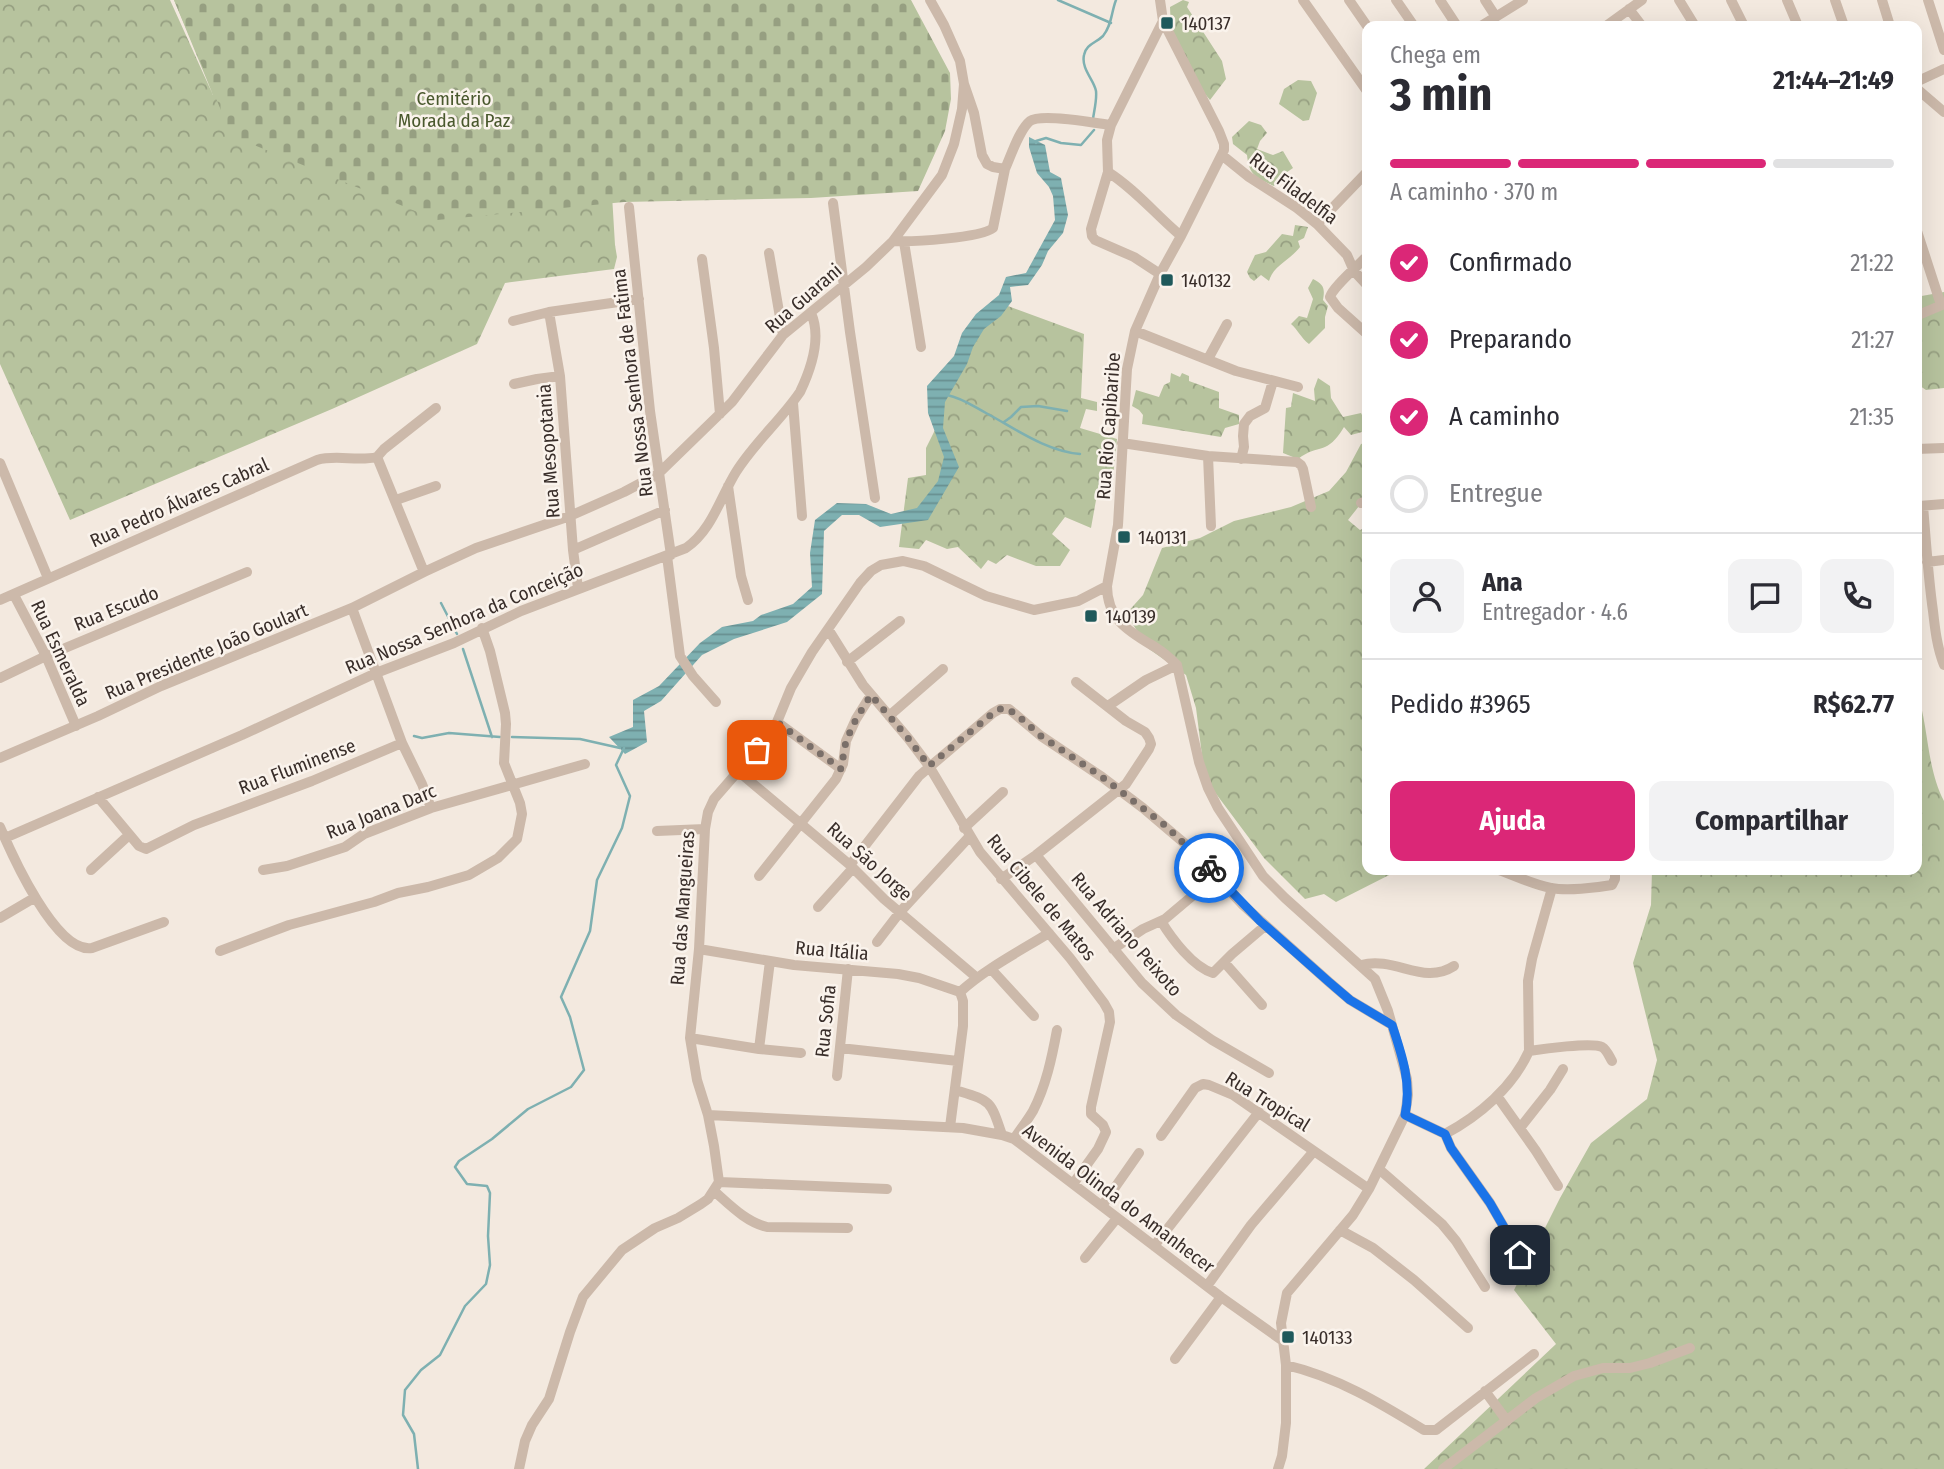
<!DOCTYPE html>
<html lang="pt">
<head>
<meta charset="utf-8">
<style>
  body { margin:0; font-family:"Fira Sans Condensed",sans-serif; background:#f2f2f3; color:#2b2b33; height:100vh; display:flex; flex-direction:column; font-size:26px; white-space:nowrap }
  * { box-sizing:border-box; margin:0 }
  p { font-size:23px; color:#7c7c81 }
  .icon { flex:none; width:38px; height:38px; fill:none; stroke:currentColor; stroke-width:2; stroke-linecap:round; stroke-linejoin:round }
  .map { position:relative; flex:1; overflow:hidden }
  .drawer { position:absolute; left:1362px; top:21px; width:560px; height:854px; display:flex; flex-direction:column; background:#fff; border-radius:14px; box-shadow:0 7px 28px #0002 }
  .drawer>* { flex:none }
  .pin { position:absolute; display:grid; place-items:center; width:60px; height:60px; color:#fff; margin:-30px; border-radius:14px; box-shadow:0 4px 10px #0006 }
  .courier { position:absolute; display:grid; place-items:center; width:70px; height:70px; margin:-35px; border:5px solid #1a73e8; border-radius:50%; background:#fff; color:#222; box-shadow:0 2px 9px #0007 }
  .headline em { font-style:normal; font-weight:700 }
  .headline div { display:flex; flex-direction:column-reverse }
  .headline { display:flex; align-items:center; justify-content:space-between; height:119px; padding:0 28px }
  h1 { font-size:46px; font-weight:700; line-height:52px }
  .bar { display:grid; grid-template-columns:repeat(4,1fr); gap:10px 7px; align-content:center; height:84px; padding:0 28px }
  .bar i { height:9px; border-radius:5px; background:#e1e1e2 }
  .bar .on { background:#db2777 }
  .bar p { grid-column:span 4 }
  .line { display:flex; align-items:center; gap:18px; padding:0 28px; border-top:2px solid #e1e1e2 }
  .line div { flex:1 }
  .round { display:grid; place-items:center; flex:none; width:74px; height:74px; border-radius:14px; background:#f2f2f3 }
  ol { padding:0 28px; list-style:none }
  li { display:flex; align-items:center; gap:21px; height:77px }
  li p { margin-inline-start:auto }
  li .icon { padding:7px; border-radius:50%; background:#db2777; color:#fff; stroke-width:4 }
  li:last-child { color:#7c7c81 }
  li i { width:38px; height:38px; border:4px solid #e1e1e2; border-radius:50% }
  .primary-button { display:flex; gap:14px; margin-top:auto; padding:14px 28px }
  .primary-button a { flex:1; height:80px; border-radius:14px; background:#db2777; color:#fff; font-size:28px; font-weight:700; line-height:80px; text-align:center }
  .primary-button a+a { background:#f2f2f3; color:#2b2b33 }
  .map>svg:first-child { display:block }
  .forest { fill:url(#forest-crowns) }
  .cemetery { fill:url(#cemetery-stones) }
  .water { fill:url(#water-rules) }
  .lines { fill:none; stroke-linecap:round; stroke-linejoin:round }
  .stream { stroke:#7eb0b1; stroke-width:2.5 }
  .minor { stroke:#ccb9aa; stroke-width:10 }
  .done { stroke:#7a6f69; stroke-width:7; stroke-dasharray:0 12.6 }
  .route { stroke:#1a73e8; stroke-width:9 }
  .poi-dot { fill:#1f595b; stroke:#faf3ec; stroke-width:2.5 }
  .labels { text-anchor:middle; stroke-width:5; stroke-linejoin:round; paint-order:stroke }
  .poi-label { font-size:19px; fill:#392e2a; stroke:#faf3ec; text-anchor:start }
  .park-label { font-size:19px; fill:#49582d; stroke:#faf3ec }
  .street-label { font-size:19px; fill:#392e2a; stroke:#faf3ec }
</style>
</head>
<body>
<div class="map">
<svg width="1944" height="1469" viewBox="0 0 1944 1469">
  <defs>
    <pattern id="forest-crowns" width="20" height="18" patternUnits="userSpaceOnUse" patternTransform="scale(1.75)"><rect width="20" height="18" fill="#b7c39e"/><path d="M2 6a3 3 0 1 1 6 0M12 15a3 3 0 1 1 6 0" fill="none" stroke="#969f81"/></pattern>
    <pattern id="cemetery-stones" width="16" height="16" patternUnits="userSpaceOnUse" patternTransform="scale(1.75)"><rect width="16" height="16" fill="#b7c39e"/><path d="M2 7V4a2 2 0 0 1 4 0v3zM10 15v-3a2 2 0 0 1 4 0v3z" fill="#969f81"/></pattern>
    <pattern id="water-rules" width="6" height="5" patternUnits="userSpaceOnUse" patternTransform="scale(1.75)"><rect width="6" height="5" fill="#7eb0b1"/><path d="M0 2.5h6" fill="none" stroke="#689090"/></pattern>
  </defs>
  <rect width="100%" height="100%" fill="#f3e9df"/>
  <path class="forest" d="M0,0H170L213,95L174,0H344L612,195L615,245L617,257L614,269L505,283L477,344L332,409L70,520L0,364Z
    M1183,0L1189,2L1187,7L1222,61L1226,79L1210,100L1205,94L1171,30L1170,7Z
    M1298,80L1311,81L1317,93L1309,120L1303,121L1279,104L1284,89Z
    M1249,121L1261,125L1267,133L1260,141L1257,149L1273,155L1283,151L1293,168L1280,177L1274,186C1257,178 1249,176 1247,155L1233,144L1232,137Z
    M1295,225L1308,227L1304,238L1298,241L1300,247C1290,260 1273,266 1269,281L1261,275L1254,281L1250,278L1247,272L1255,255L1266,252L1282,234L1293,236Z
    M1313,279C1324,285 1325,288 1323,300L1328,306L1325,317V328L1309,344C1301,338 1298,330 1291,324L1299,316L1307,318L1313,299L1308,288Z
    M1944,292V388L1926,390L1920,386L1921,360L1916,358V297Z
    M994,301L1084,334L1081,398L1097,402V411L1086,409L1080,428L1117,439L1113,477L1100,478L1091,528L1065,517L1052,534L1070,550L1060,566H1036L1007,555L996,564L988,560L981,569L958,547L947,549L926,540L919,549L899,547L908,478L926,475V448L942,416L939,403Z
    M1171,373L1180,377L1182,373L1189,376V381L1219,392V408L1239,415V424L1225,428L1221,437L1142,424L1143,415L1139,410L1132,406L1136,390L1159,397L1164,385L1170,382Z
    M1318,378L1330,386L1331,398L1343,417L1361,413L1367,425L1362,432L1351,435L1344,427C1327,456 1319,443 1298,459L1283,453L1286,408L1291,407L1293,393L1315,401L1314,389Z
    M1367,442V496L1348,520L1360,530L1367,527V870H1399L1336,902L1324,894L1305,899L1264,858L1205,779L1196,708L1186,675L1149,649L1126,614L1143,595L1162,548L1200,538L1234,521L1291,507L1329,491L1346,472L1361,444Z
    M1916,689C1929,725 1926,767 1944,801V1469H1424L1556,1344L1514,1290L1560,1198L1591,1143L1647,1099L1657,1060L1633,963L1651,905L1652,870H1916Z"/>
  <path class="cemetery" d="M174,0H911L950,73L951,99L945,131L918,191L811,198L624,202L437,220L232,136Z"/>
  <path class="water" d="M1029,137L1045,145L1050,172L1061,178L1068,215L1063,233L1048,251L1042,265L1028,285L1010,287L1012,301L1001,316L984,329L973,347L967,364L945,402L943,428L959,467L928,520L880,527L859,515H842L824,531L822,594L787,622L734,639L702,655L661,701L644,711L647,742L625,754L609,737L633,727V700L659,686L700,643L722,627L753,621L761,615L793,604L812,587L810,553L815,520L837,503L866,504L891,514L917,508L938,481L944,457L928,413L927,386L954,356L962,333L976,314L999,295L1006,277L1026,273L1055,220L1053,196L1049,187L1037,173L1029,147Z"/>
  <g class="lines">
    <path class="stream" d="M1058,0L1111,23
      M1093,119C1094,111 1097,100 1096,91C1094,80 1081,69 1084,55C1086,44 1096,43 1103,36C1112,25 1111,13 1116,0
      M1036,143V141L1046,138L1061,143L1081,145L1094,130
      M947,395C962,398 973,406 986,413C1016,429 1046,451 1080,454
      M1004,422L1011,417L1021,407L1038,406L1067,411
      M441,603L457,634
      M463,649L492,737
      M414,736L422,738L449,733L500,737
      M512,737L580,739L620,748
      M418,1469L414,1434L403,1415L405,1390L421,1370L440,1355L465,1306L486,1284L490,1265L488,1236L490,1193L487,1186L467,1184L455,1167L459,1161L492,1139L528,1109L571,1087L584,1070L570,1017L561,997L590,931L597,880L622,828L630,796L616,765L624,748"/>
    <path class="minor" d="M1303,0L1367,91
      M1349,0L1367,26
      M1396,0L1414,26
      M1440,0L1457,26
      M1485,0L1496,17
      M1679,0L1695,26
      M1731,0L1744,26
      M1787,0L1798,26
      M1835,0L1844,26
      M1882,0L1890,26
      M1928,0L1944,50
      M1629,9L1642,26
      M1163,21L1219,131L1224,144V150L1181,236L1160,274L1135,331L1127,369L1118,525L1107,586C1107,620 1130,632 1155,647C1163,652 1170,658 1177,665
      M1481,26L1523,0
      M1606,26L1642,0
      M1916,82L1944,69
      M1916,88L1944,112
      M1223,156L1249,177L1297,208L1317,224L1347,255L1354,271L1367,285
      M1005,169C1011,156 1019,130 1030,121C1041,113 1095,123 1111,125
      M1108,172C1136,190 1156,215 1181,236
      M833,203L850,332L875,498
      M629,207L650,411L671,555
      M1317,224L1367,172
      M1916,228L1941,305
      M893,241C912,242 981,238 993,228L1005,169L993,167L987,164L982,155L974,113L964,84L960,61L944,25L930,0
      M904,242L921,347
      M769,253L783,335
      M1367,256C1358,266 1333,287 1330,297L1338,308L1367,334
      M702,259L714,348L720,414
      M1160,274L1134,257L1095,240L1092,236L1091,229L1108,172L1107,140L1111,125L1163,21L1160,0
      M549,312L560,376L573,550L578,588
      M1916,316L1944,304
      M513,321L549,312L639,299
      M1135,331L1236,371L1298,387
      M1208,359L1227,324
      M514,384L537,379L560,376
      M793,403L802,516
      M1122,443L1208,456L1297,462L1301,465L1303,469L1311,507
      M1916,449L1944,448
      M1208,456L1211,526
      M377,457L424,572
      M377,457L384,449L436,408
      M1241,459L1244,447L1243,436L1244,424L1250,416L1265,408L1273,381
      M0,463L48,578
      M728,486L741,576L748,600
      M396,500L436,486
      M1361,503L1367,501
      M1919,506L1944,504
      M1923,506C1926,541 1928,576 1933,611C1935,629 1937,647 1944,665
      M573,550L665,510
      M667,556L680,656L693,676L716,702
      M1927,562L1944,560
      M14,595L46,656L76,726
      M0,600L317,460C337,454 357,462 377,457
      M352,608L402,743L422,784L431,808
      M828,629L863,685L908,738L929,766L980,852L1070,958L1104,1003L1109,1012L1110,1022L1091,1107V1114L1103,1125L1106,1132L1098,1149L1073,1184
      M847,662L900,621
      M1177,665L1199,762L1208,788L1218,808L1263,876L1285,898L1375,979L1388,1011L1407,1079L1408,1095L1405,1115L1369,1189L1353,1215L1287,1293L1281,1323L1286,1365V1423L1282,1456L1278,1469
      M0,678L46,656L247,572
      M1108,706L1146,680L1177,665
      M889,716L943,669
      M777,722L841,769
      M0,758L98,716L161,686L352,608L424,572L476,548L570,516L624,492L658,474L732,402L783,335L866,267L893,241L942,175L954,144L962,109L964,84
      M739,772L850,865L884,899L976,977
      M98,797L139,846L146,849L194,825L312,781L402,743
      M0,827C12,855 56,954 92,948L164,922
      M964,828L1003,792
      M657,831L705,829
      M5,838L242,735L376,673L454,643L521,611L686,548C712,530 720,498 736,472C754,443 781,420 800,392C811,369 822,338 811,313
      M1036,855L1142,983L1176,1015L1212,1040L1269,1073
      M850,865L919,776L993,713L1000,709H1009L1041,736L1102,777L1143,808L1190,848L1243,905L1329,982L1350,1000L1392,1025
      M91,870L129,835
      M263,870L287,866L345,847L364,834L431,808L585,764
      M1499,870C1516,876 1534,885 1551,888C1567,891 1595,888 1612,885L1615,879V870
      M759,876L836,779L843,764L846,741L856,719L871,695
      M1001,879L1036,855L1126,784L1149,749L1151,744L1149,738L1145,732L1126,721L1076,682
      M818,907L853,868
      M0,918L34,898
      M1161,921C1172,939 1193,967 1213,973L1232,954L1265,926
      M877,942L900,912L970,836
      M699,949L794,965L898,974L919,978L960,992
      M1113,949L1143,929L1165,919L1216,876
      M220,951L289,925L374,902L398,893L428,887L469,875L498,858L517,839L522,814L520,803L504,763L506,724L505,713L490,651L482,628
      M1224,962L1262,1005
      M1361,965C1396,956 1423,986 1454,966
      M992,970L1034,1016
      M960,992C985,969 1020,951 1049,933
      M690,1038L759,1049L801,1053
      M840,1048L958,1061
      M759,1049L770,961
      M1529,1051C1542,1049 1592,1042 1602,1047C1607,1050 1609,1056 1612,1061
      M837,1076L848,969
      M955,1090C991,1101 990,1099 1002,1135
      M1497,1096L1536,1151L1558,1186
      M708,1115L963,1128L1002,1135L1014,1139L1221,1297L1283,1341
      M1405,1115L1445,1134L1451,1148L1490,1203L1520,1255
      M950,1127L963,1026V1001L960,992
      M1520,1128L1550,1090L1563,1069
      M1445,1134C1479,1116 1513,1087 1529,1051L1528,981L1532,959L1552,888
      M1161,1136L1195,1088L1203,1084L1209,1085L1233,1095L1369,1189
      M1014,1139C1020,1130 1027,1121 1033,1111C1046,1086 1052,1057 1057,1030
      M1380,1170L1442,1224L1456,1241L1485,1287
      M719,1182L887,1189
      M714,1191C730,1205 746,1222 767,1227L848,1228
      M1102,1206L1139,1153
      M1340,1230L1373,1248L1414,1280L1468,1328
      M1154,1246L1259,1112
      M1085,1258L1117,1218
      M1207,1286L1251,1225L1314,1151
      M1175,1359L1221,1297
      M1286,1365C1337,1377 1380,1403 1424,1430H1436L1534,1354
      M1485,1391L1507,1421
      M519,1469L525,1441L532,1425L549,1399L570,1332L583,1297L622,1250L655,1228L678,1218L701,1204L708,1199L719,1182L714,1146L708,1115L697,1080L690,1038L699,949L705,829L708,812L714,799L768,737L777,722L791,688L812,652L860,583L871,571L881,565L903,561L924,566L986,596L1034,610L1078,601L1107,586
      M1443,1469L1536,1398L1574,1376L1603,1368H1630L1650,1363L1690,1348"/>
  </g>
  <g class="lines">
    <path class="done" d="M757,750L777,722L841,769L846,741L856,719L871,695L908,738L929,766L993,713L1000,709L1005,708L1016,714L1041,736L1102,777L1166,826L1209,868"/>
    <path class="route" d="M1209,868L1260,921L1329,982L1350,1000L1392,1025C1402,1055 1412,1084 1405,1115L1445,1134L1451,1148L1490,1203L1520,1255"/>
  </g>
  <g class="poi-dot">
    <rect x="1160" y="16" width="14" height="14" rx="3.5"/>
    <rect x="1160" y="273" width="14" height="14" rx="3.5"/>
    <rect x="1117" y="530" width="14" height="14" rx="3.5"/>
    <rect x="1084" y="609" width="14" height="14" rx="3.5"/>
    <rect x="1281" y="1330" width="14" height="14" rx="3.5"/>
  </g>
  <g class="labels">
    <g class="poi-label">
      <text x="1181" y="30">140137</text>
      <text x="1181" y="287">140132</text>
      <text x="1138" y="544">140131</text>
      <text x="1105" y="623">140139</text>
      <text x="1302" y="1344">140133</text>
    </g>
    <g class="park-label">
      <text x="454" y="105">Cemitério<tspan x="454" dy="22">Morada da Paz</tspan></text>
    </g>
    <g class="street-label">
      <text transform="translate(1294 188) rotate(37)" y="7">Rua Filadelfia</text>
      <text transform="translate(803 298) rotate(-41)" y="7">Rua Guarani</text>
      <text transform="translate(632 383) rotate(-97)" y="7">Rua Nossa Senhora de Fatima</text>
      <text transform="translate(1108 426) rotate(-86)" y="7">Rua Rio Capibaribe</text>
      <text transform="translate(548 451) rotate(-94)" y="7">Rua Mesopotania</text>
      <text transform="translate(179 502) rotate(-24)" y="7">Rua Pedro Álvares Cabral</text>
      <text transform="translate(116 608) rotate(-22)" y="7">Rua Escudo</text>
      <text transform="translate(464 618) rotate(-23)" y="7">Rua Nossa Senhora da Conceição</text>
      <text transform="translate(206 651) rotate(-23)" y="7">Rua Presidente João Goulart</text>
      <text transform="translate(61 653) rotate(65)" y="7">Rua Esmeralda</text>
      <text transform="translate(297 766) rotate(-21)" y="7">Rua Fluminense</text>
      <text transform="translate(381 811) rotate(-22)" y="7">Rua Joana Darc</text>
      <text transform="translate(870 861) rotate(42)" y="7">Rua São Jorge</text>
      <text transform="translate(1042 897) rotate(50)" y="7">Rua Cibele de Matos</text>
      <text transform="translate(682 908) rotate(-86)" y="7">Rua das Mangueiras</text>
      <text transform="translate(1127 934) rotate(49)" y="7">Rua Adriano Peixoto</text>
      <text transform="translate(832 950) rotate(5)" y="7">Rua Itália</text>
      <text transform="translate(825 1021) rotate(-84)" y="7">Rua Sofia</text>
      <text transform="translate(1268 1101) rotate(32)" y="7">Rua Tropical</text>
      <text transform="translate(1119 1198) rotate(37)" y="7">Avenida Olinda do Amanhecer</text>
    </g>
  </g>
</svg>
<div class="pin" style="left:757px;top:750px;background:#ea580c"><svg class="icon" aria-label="bag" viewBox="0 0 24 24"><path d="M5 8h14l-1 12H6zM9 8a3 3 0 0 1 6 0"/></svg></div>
<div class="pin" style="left:1520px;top:1255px;background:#1f2937"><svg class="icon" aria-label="home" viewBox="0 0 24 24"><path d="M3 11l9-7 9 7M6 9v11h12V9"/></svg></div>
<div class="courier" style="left:1209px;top:868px"><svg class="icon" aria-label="bike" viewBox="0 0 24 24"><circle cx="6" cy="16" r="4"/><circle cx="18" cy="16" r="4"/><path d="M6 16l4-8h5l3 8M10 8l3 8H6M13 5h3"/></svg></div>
<section class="drawer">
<div class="headline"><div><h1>3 min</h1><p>Chega em</p></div><em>21:44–21:49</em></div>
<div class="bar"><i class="on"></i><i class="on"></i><i class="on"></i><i></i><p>A caminho · 370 m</p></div>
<ol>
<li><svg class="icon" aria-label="check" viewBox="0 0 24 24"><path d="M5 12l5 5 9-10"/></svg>Confirmado<p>21:22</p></li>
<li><svg class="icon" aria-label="check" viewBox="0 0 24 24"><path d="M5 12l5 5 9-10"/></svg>Preparando<p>21:27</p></li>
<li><svg class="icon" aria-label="check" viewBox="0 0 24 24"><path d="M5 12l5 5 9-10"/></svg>A caminho<p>21:35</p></li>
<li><i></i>Entregue</li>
</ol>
<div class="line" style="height:126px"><a class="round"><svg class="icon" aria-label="person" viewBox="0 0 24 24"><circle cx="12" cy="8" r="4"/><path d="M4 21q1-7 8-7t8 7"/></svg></a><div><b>Ana</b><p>Entregador · 4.6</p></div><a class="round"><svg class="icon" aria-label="chat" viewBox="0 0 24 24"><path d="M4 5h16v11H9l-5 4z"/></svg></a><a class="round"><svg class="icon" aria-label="phone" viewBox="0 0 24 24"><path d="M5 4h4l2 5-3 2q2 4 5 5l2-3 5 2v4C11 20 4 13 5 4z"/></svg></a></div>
<div class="line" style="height:91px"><div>Pedido #3965</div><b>R$62.77</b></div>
<div class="primary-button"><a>Ajuda</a><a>Compartilhar</a></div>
</section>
</div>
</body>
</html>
